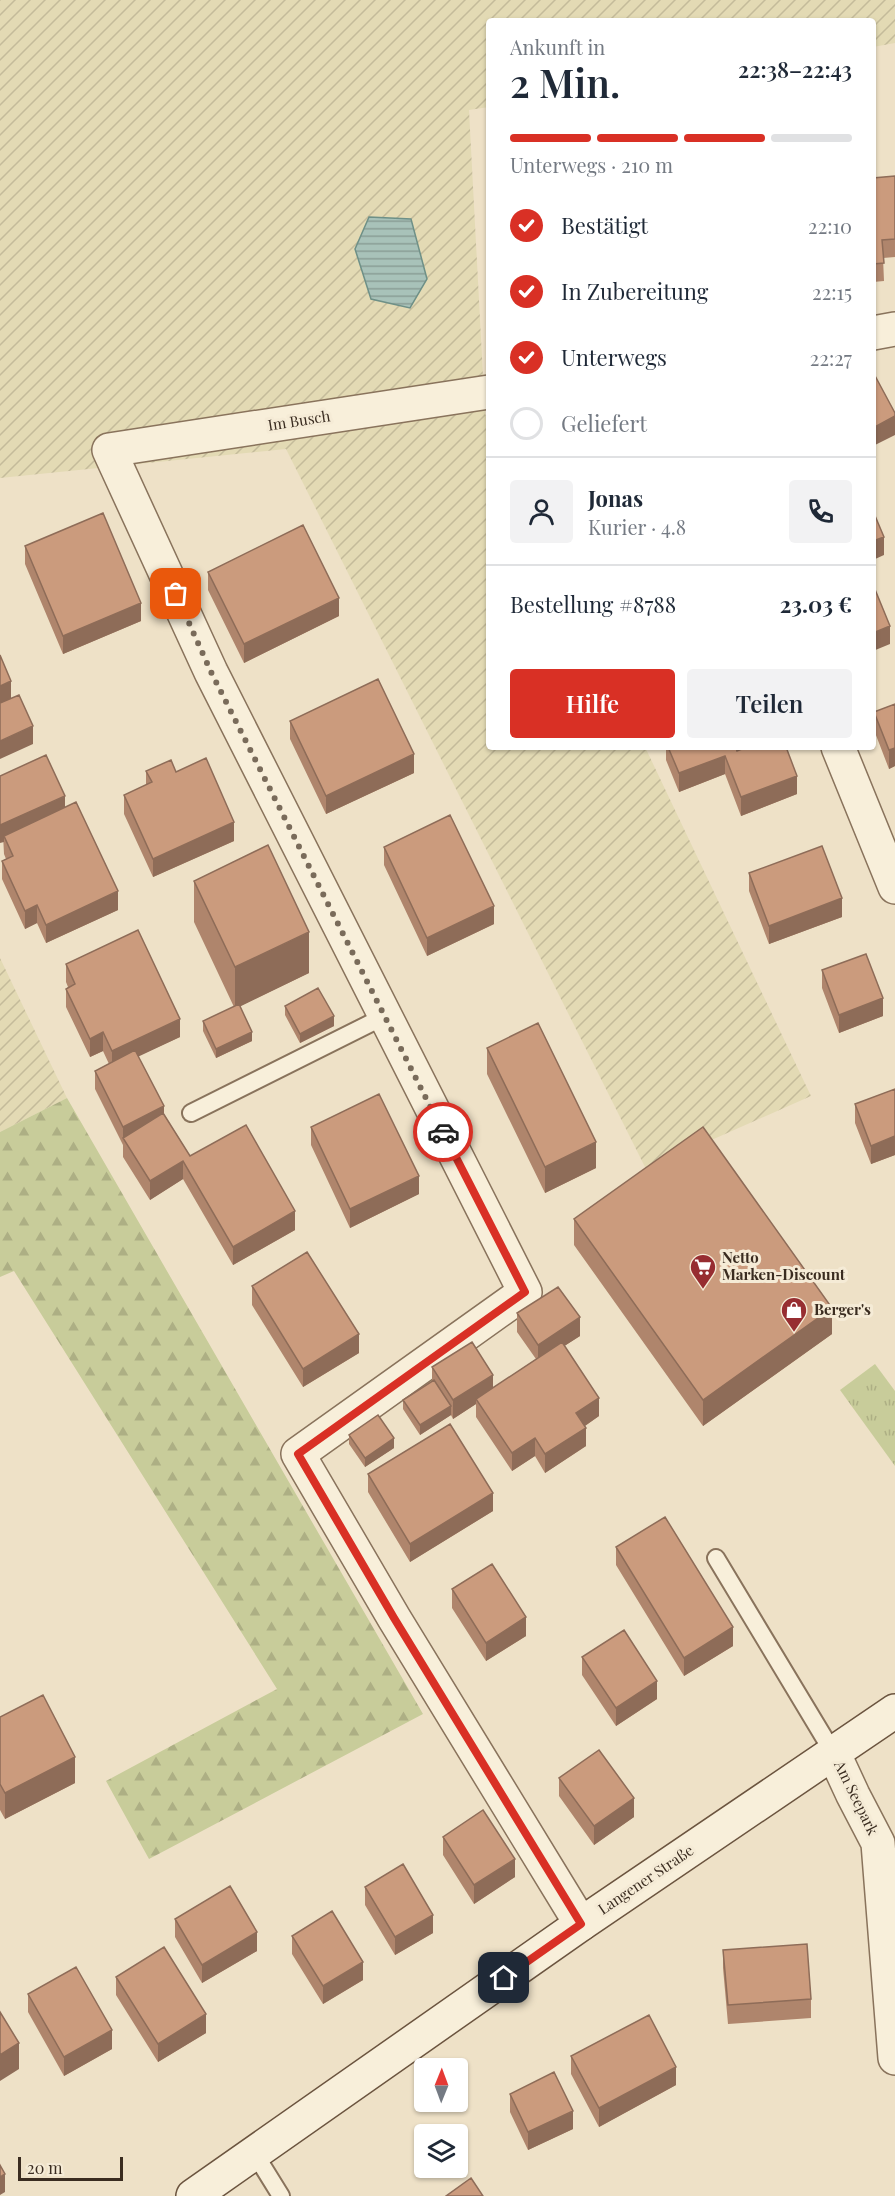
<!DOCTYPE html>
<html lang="de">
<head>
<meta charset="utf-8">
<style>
  body { margin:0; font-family:"Playfair Display",serif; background:#f2f2f3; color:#1f2937; height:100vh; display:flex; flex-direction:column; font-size:22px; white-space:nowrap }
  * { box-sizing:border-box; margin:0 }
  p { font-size:20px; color:#747a83 }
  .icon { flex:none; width:33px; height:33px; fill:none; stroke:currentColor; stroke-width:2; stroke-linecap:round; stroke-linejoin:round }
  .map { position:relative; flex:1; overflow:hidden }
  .sheet { position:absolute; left:486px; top:18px; width:390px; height:732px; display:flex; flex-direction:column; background:#fff; border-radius:6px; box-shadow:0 2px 4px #0004 }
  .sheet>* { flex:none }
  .needle { width:39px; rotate:1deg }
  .buttons { position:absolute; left:414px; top:2058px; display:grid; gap:12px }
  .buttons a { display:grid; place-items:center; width:54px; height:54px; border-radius:6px; background:#fff; box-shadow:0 2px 4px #0004; font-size:30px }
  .scale { position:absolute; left:18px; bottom:15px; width:105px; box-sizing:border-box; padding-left:6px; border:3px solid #3a2c20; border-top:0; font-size:16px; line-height:21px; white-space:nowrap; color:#3a2c20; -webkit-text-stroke:4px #f5ebd6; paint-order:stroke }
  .pin { position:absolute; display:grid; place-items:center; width:51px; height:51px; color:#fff; margin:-26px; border-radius:12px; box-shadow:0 3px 9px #0006 }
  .courier { position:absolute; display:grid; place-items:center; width:60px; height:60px; margin:-30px; border:4px solid #d93025; border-radius:50%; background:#fff; color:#222; box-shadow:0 2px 8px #0007 }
  .summary em { font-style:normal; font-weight:600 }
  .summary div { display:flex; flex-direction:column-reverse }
  .summary { display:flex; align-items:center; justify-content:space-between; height:102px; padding:0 24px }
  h1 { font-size:39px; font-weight:600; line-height:45px }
  .bar { display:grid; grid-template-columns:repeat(4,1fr); gap:9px 6px; align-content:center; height:72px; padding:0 24px }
  .bar i { height:8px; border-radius:4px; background:#e0e1e3 }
  .bar .current { background:#d93025 }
  .bar p { grid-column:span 4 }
  .line { display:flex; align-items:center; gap:15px; padding:0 24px; border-top:2px solid #e0e1e3 }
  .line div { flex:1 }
  .round { display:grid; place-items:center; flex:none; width:63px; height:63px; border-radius:6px; background:#f2f2f3 }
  ol { padding:0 24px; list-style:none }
  li { display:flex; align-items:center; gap:18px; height:66px }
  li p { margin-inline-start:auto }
  li .icon { padding:6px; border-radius:50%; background:#d93025; color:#fff; stroke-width:4 }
  li:last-child { color:#747a83 }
  li i { width:33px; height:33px; border:3px solid #e0e1e3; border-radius:50% }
  .primary-button { display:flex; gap:12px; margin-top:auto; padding:12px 24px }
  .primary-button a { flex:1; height:69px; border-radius:6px; background:#d93025; color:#fff; font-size:24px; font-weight:600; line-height:69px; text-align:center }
  .primary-button a+a { background:#f2f2f3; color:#1f2937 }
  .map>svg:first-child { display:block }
  .farmland { fill:url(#farmland-furrows) }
  .grass { fill:url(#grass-tufts) }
  .forest { fill:url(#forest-firs) }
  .water { fill:url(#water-rules); stroke:#6e9087; stroke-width:1.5 }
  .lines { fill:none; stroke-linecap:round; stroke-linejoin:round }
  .lane-casing { stroke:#89735c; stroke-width:20 }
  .street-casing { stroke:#89735c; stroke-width:36 }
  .secondary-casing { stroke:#6b543f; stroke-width:36 }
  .lane { stroke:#f8efda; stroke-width:16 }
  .street { stroke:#f8efda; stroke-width:33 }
  .secondary { stroke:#f8efda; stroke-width:33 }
  .wall { fill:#af856c }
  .shaded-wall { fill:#8e6c58 }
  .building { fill:#cb9b7d; stroke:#8e6c58; stroke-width:1.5 }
  .done { stroke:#796b5a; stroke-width:6; stroke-dasharray:0 10.8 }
  .route { stroke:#d93025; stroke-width:8 }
  .labels { text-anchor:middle; stroke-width:6; stroke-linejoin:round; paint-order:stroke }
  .street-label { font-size:15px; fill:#3a2c20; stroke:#f5ebd6 }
  .poi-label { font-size:15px; font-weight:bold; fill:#3a2c20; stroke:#f5ebd6; text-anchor:start }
</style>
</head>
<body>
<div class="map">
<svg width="895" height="2196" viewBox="0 0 895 2196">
  <defs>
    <pattern id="farmland-furrows" width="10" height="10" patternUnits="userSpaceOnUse" patternTransform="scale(1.5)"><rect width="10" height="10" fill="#e3dab4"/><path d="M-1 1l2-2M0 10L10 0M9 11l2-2" fill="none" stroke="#c4bb9a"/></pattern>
    <pattern id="grass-tufts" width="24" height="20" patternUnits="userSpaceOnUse" patternTransform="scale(1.5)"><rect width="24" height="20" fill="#c8cc9a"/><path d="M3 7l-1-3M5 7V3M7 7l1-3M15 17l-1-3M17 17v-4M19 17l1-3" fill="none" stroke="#adaf84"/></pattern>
    <pattern id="forest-firs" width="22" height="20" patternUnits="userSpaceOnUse" patternTransform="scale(1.5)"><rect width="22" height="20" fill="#c8cc9a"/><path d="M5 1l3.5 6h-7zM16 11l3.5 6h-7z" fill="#adaf84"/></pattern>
    <pattern id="water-rules" width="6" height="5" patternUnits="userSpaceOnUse" patternTransform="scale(1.5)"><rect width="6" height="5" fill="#a8c2b9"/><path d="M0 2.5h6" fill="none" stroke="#8a9e96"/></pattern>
  </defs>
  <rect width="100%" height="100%" fill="#eee1c7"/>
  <path class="farmland" d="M0,0H895V43L873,47V21H489V107L469,110L485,414L489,421V747H645L811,1096L646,1169L286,449L0,478Z
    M0,958L67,1098L0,1132Z"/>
  <path class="grass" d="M875,1364L895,1391V1466L840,1390Z"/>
  <path class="forest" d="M67,1098L423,1714L149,1859L106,1781L277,1689L14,1271L0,1277V1132Z"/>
  <path class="water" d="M369,217L411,219L427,279L410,308L371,299L355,249Z"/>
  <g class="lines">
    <g class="lane-casing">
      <path id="lane" d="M191,1113L385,1016
        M716,1558L834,1754
        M255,2154L281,2196"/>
    </g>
    <g class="street-casing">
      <path id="street" d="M873,333L895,329
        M489,392L109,450L211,672L525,1292L298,1454L394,1618L581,1924
        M838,747L895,887
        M834,1754L853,1795L878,1843L895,2058"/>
    </g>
    <g class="secondary-casing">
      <path id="secondary" d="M193,2196L581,1924L895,1711"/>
    </g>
    <use href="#lane" class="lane"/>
    <use href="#street" class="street"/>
    <use href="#secondary" class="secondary"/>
  </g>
  <path class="wall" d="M895,176V257L883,258L884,281L873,282V178Z
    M25,546L141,621L63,654L25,564Z
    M208,572L339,616L244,663L208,590Z
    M895,704V766L889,769L874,730V712Z
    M290,721L414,773L326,814L290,739Z
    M666,747H736L737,751L797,794L741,816L725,774L679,792L666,760Z
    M146,771L176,772L234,841L153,877L124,814V795L146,785Z
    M0,776L65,807L118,910L46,943L37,923L25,929L2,879V861L6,859L4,854Z
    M384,847L494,924L427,956L384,865Z
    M749,873L842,917L769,944L749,891Z
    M194,881L309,973L240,1006L252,1041L216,1058L203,1031V1021L234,1007L194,922Z
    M66,964L180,1037L138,1056L164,1114L190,1156L295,1230L233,1265L183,1179L150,1200L123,1157V1145L95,1089V1071L109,1064L103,1051L90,1057L66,1007V989L68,987L66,982Z
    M822,970L883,1016L839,1033L822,988Z
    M285,1006L334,1026L300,1043L285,1015Z
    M487,1048L596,1168L545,1193L487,1074Z
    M895,1089V1155L871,1164L855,1123V1104Z
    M311,1127L419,1194L350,1228L311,1145Z
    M574,1219L832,1334L703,1426L574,1245Z
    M252,1286L359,1353L303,1387L252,1305Z
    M517,1313L580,1336L564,1346L599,1416L585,1426L586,1446L545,1473L535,1456L512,1471L476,1417V1404L453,1419L451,1415L420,1435L403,1409V1400L432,1382V1367L493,1388L536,1359L517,1332Z
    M349,1435L394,1448L365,1467L349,1444Z
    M368,1474L493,1511L410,1562L368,1492Z
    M616,1547L733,1646L684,1676L616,1565Z
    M452,1589L526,1636L486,1661L452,1608Z
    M582,1657L657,1699L616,1726L582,1675Z
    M0,1717L75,1783L5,1819L0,1810Z
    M559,1778L634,1817L594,1845L559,1796Z
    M443,1837L515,1877L474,1904L443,1855Z
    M365,1887L433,1933L395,1955L365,1905Z
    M175,1919L257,1951L202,1983L175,1937Z
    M292,1936L363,1980L323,2004L292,1954Z
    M723,1950L811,1999V2018L728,2024L723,1968Z
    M116,1977L206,2033L158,2062L116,1995Z
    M28,1994L112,2049L64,2076L28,2012Z
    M571,2056L676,2085L599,2127L571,2074Z
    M510,2094L573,2129L528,2150L510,2112Z"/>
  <path class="shaded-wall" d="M895,416V435L873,446V428Z
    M884,537V555L873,560V541Z
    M339,598V616L244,663V644Z
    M141,603V621L63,654V636Z
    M890,626V644L873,651V633Z
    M11,681V699L0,704V686Z
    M33,726V744L0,759V741Z
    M895,748V766L889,769V750Z
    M414,754V773L326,814V796Z
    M725,756V774L679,792V773Z
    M797,776V794L741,816V797Z
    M65,796V814L4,836V842L0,843V825Z
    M234,822V841L153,877V859Z
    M118,891V910L46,943V925Z
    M842,898V917L769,944V926Z
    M37,905V923L25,929V911Z
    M494,906V924L427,956V938Z
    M309,932V973L235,1009V967Z
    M883,998V1016L839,1033V1015Z
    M334,1016V1026L300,1043V1034Z
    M180,1019V1037L112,1069V1051Z
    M103,1032V1051L90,1057V1039Z
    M252,1032V1041L216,1058V1049Z
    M164,1106V1125L123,1138V1145V1127Z
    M895,1136V1155L871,1164V1146Z
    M596,1142V1168L545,1193V1167Z
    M183,1161V1179L150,1200V1181Z
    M419,1176V1194L350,1228V1209Z
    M295,1211V1230L233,1265V1247Z
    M832,1308V1334L703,1426V1400Z
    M580,1317V1336L538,1363V1345Z
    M359,1334V1353L303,1387V1369Z
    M493,1375V1394L476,1399V1404L453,1419V1400Z
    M599,1398V1416L576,1432V1413Z
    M451,1406V1415L420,1435V1425Z
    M586,1428V1446L545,1473V1454Z
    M394,1438V1448L365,1467V1458Z
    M535,1438V1456L512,1471V1453Z
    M493,1493V1511L410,1562V1544Z
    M526,1617V1636L486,1661V1643Z
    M733,1627V1646L684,1676V1658Z
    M657,1681V1699L616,1726V1708Z
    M75,1757V1783L5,1819V1793Z
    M634,1798V1817L594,1845V1826Z
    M515,1859V1877L474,1904V1885Z
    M433,1915V1933L395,1955V1937Z
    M257,1932V1951L202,1983V1965Z
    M363,1962V1980L323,2004V1986Z
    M206,2014V2033L158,2062V2044Z
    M112,2030V2049L64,2076V2057Z
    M19,2043V2069L0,2081V2055Z
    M676,2067V2085L599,2127V2108Z
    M573,2111V2129L528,2150V2132Z
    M5,2174V2192L0,2195V2177Z"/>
  <path class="building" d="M895,176V239L882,240L884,263L873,264V178Z
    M873,372L895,413V416L873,428Z
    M873,511L884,537L873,541Z
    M103,513L141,603L63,636L25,546Z
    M303,525L339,598L244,644L208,572Z
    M873,587H874L890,626L873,633Z
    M0,655L11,681L0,686Z
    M378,679L414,754L326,796L290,721Z
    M19,695L33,726L0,741V703Z
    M895,704V748L889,750L874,712Z
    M668,747H736L737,751L747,747H786L797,776L741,797L725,756L679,773Z
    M46,755L65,796L0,825V776Z
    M206,758L234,822L153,859L124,795L152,782L146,771L171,760L176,772Z
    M76,802L118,891L46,925L37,905L25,911L2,861L13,856L4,836Z
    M450,815L494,906L427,938L384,847Z
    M268,845L309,932L235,967L194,881Z
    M822,846L842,898L769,926L749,873Z
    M138,930L180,1019L112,1051L103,1032L90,1039L66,989L75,984L66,964Z
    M866,954L883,998L839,1015L822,970Z
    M318,988L334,1016L300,1034L285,1006Z
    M239,1004L252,1032L216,1049L203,1021Z
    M538,1023L596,1142L545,1167L487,1048Z
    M135,1050L164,1106L123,1127L95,1071Z
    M895,1089V1136L871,1146L855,1104Z
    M379,1094L419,1176L350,1209L311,1127Z
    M163,1113L190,1156L246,1125L295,1211L233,1247L183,1161L150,1181L123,1138Z
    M703,1127L832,1308L703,1400L574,1219Z
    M307,1252L359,1334L303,1369L252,1286Z
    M558,1287L580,1317L538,1345L517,1313Z
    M472,1342L493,1375L453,1400L432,1367Z
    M562,1342L599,1398L576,1413L586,1428L545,1454L535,1438L512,1453L476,1399Z
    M434,1380L451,1406L420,1425L403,1400Z
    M378,1415L394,1438L365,1458L349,1435Z
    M450,1424L493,1493L410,1544L368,1474Z
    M665,1517L733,1627L684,1658L616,1547Z
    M492,1564L526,1617L486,1643L452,1589Z
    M624,1630L657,1681L616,1708L582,1657Z
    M43,1695L75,1757L5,1793L0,1784V1717Z
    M599,1750L634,1798L594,1826L559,1778Z
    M483,1810L515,1859L474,1885L443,1837Z
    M403,1864L433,1915L395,1937L365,1887Z
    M230,1886L257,1932L202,1965L175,1919Z
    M332,1911L363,1962L323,1986L292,1936Z
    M807,1944L811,1999L728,2005L723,1950Z
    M164,1947L206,2014L158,2044L116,1977Z
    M76,1967L112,2030L64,2057L28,1994Z
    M0,2012L19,2043L0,2055Z
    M649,2015L676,2067L599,2108L571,2056Z
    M554,2072L573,2111L528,2132L510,2094Z
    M0,2165L5,2174L0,2177Z
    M471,2178L483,2196H446Z"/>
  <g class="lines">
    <path class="done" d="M176,594L211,672L443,1132"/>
    <path class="route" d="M443,1132L525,1292L298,1454L394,1618L581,1924L504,1978"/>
  </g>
  <defs>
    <g id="supermarket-pin" transform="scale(1.35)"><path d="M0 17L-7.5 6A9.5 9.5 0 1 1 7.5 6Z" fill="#972d31" stroke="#f5ebd6"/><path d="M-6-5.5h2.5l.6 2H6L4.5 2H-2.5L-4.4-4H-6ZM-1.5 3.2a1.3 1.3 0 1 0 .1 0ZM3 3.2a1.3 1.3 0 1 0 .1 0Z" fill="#fff"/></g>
    <g id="shop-pin" transform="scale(1.35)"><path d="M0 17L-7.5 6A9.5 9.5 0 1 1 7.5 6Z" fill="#972d31" stroke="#f5ebd6"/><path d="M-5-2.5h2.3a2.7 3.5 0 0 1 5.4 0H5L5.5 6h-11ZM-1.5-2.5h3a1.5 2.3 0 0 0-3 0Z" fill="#fff"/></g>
  </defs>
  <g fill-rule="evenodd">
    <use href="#supermarket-pin" x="703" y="1267"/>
    <use href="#shop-pin" x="794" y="1310"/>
  </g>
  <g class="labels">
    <g class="street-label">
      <text transform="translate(299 421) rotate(-9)" y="5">Im Busch</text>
      <text transform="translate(856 1798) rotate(64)" y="5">Am Seepark</text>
      <text transform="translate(646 1880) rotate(-34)" y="5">Langener Straße</text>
    </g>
    <g class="poi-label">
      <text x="722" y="1263">Netto<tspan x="722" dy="17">Marken-Discount</tspan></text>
      <text x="814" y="1315">Berger's</text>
    </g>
  </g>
</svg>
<div class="buttons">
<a><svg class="needle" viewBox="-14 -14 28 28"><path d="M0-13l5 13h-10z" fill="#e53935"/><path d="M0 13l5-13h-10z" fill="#747a83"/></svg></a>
<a><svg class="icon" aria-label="layers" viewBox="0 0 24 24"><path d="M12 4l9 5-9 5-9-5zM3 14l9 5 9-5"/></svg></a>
</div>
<div class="scale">20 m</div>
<div class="pin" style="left:176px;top:594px;background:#ea580c"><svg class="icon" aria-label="bag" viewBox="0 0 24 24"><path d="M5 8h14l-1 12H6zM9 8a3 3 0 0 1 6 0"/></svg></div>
<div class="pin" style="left:504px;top:1978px;background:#1f2937"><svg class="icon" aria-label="home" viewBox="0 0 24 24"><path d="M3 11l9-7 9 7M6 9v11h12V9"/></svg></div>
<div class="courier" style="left:443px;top:1132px"><svg class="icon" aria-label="car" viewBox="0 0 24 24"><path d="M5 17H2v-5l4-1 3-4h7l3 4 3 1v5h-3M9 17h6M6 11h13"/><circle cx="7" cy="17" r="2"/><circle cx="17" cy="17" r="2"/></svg></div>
<section class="sheet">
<div class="summary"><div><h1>2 Min.</h1><p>Ankunft in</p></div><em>22:38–22:43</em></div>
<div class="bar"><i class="current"></i><i class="current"></i><i class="current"></i><i></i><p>Unterwegs · 210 m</p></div>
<ol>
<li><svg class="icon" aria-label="check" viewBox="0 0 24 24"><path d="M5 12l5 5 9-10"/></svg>Bestätigt<p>22:10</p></li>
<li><svg class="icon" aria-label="check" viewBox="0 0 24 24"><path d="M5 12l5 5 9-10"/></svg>In Zubereitung<p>22:15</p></li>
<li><svg class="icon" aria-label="check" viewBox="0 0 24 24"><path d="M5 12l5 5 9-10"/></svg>Unterwegs<p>22:27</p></li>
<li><i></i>Geliefert</li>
</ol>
<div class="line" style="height:108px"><a class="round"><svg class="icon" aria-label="person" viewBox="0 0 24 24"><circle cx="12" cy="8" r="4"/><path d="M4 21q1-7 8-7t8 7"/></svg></a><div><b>Jonas</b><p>Kurier · 4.8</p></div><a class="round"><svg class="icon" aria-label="phone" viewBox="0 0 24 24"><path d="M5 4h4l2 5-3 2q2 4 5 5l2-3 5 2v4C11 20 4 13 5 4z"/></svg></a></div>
<div class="line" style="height:78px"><div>Bestellung #8788</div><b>23.03 €</b></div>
<div class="primary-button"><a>Hilfe</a><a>Teilen</a></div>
</section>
</div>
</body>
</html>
